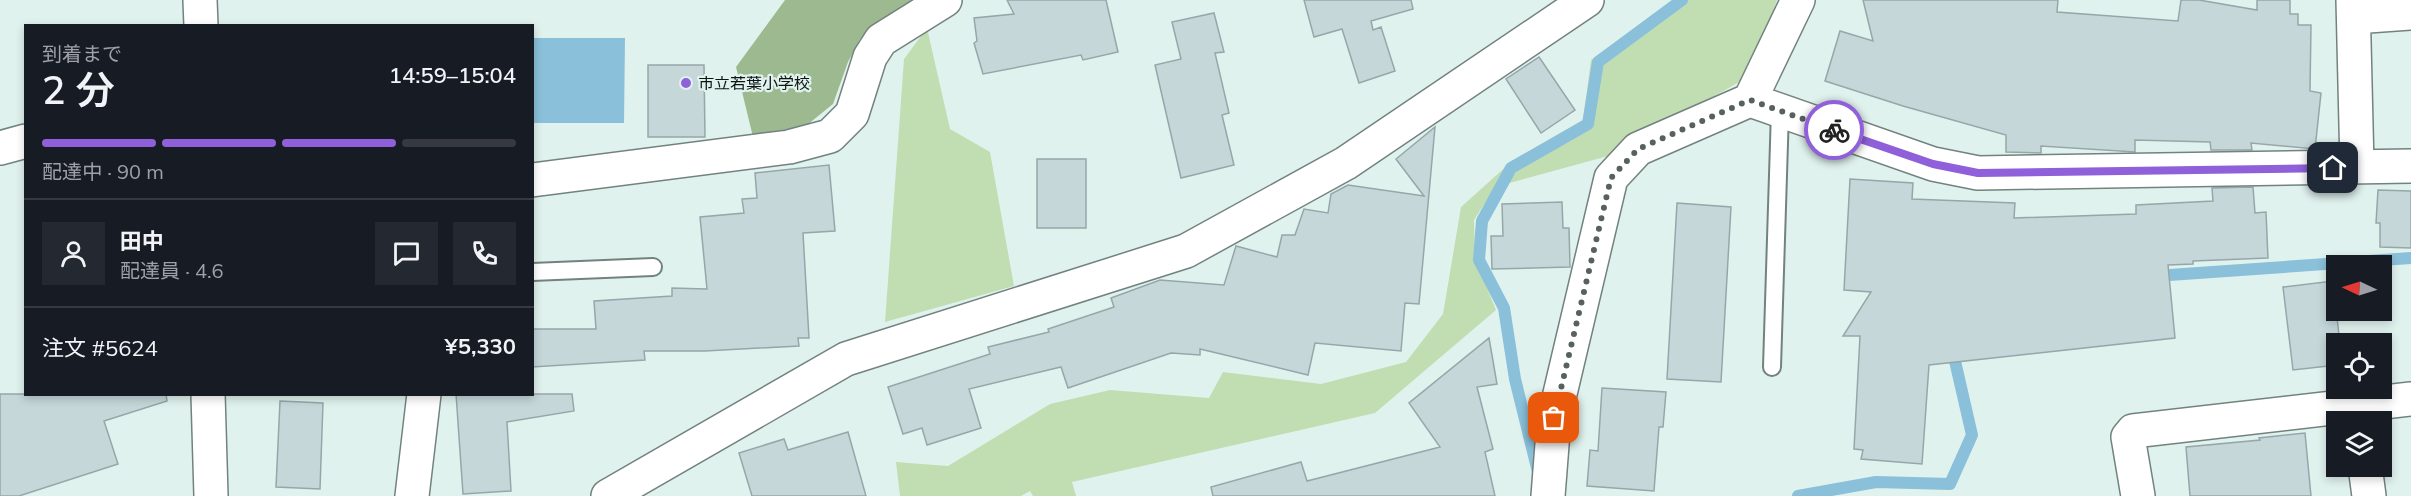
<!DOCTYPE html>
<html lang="ja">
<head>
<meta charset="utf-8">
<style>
  body { margin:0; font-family:Mulish,"Noto Sans JP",sans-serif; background:#242831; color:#f1f3f6; height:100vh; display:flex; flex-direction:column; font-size:22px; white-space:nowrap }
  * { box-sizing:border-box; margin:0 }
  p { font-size:20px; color:#9ea1a6 }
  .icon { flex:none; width:33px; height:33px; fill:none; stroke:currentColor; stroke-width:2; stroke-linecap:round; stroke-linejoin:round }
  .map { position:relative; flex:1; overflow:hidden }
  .details { position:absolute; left:24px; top:24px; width:510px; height:372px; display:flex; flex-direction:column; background:#171b24; border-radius:0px; box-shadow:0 3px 9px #0003 }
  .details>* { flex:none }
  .needle { width:39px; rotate:274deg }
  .tools { position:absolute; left:2326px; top:255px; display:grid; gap:12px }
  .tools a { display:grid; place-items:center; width:66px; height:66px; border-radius:0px; background:#171b24; box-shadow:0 3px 9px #0003; font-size:30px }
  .pin { position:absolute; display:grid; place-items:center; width:51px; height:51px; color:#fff; margin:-26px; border-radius:12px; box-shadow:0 3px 9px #0006 }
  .courier { position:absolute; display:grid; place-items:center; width:60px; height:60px; margin:-30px; border:4px solid #8f60da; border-radius:50%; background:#fff; color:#222; box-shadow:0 2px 8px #0007 }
  .summary em { font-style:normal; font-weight:600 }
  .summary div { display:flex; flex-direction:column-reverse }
  .summary { display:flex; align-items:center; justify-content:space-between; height:102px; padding:0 18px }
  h1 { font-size:39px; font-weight:600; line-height:45px }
  .bar { display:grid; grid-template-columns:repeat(4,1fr); gap:9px 6px; align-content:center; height:72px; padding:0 18px }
  .bar i { height:8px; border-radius:4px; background:#363941 }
  .bar .on { background:#8f60da }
  .bar p { grid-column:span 4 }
  .line { display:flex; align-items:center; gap:15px; padding:0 18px; border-top:2px solid #363941 }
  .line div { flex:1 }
  .round { display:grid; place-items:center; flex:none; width:63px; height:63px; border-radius:0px; background:#242831 }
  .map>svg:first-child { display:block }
  .green { fill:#c1deb3 }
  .forest { fill:#9db98f }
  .water { fill:#8ac0d9 }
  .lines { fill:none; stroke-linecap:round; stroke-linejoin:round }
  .stream { stroke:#8ac0d9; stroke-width:12 }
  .building { fill:#c5d7d9; stroke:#96a7a9; stroke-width:1.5 }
  .service-casing { stroke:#72827f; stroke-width:20 }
  .minor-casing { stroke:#72827f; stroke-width:36 }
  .tertiary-casing { stroke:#72827f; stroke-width:36 }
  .service { stroke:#fff; stroke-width:16 }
  .minor { stroke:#fff; stroke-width:33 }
  .tertiary { stroke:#fff; stroke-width:33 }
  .done { stroke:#57615e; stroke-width:6; stroke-dasharray:0 10.8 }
  .route { stroke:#8f60da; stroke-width:8 }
  .poi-dot { fill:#8f60da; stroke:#e0f2ee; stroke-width:2 }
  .labels { text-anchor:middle; stroke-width:4.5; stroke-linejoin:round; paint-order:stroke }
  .poi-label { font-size:16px; fill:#0d1311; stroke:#e0f2ee; text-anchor:start }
</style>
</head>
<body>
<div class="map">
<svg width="2411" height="496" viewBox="0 0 2411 496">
  <rect width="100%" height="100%" fill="#e0f2ee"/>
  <path class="green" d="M1673,0H1777L1750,76L1608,156L1495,187L1474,220L1475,259L1496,310L1375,413L1072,482L1076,496H1033L1030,491L1021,496H900L896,462L948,466L1050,404L1110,390L1209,398L1223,372L1321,384L1406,362L1443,314L1461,207L1510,163L1583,121L1591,60Z
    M927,28L950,129L990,152L1014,286L885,322L904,59Z"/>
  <path class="forest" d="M785,0H920L860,39L848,62L833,104L807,125L754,141L736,67Z"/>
  <path class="water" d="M533,38H625L624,123H533Z"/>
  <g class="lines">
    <path class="stream" d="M2155,276L2411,258
      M1538,472L1515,379L1504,308L1479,260L1482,221L1511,168L1588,124L1598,62L1682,0
      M1798,496L1876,482L1950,484L1972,435L1952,348"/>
  </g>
  <path class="building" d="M1007,0H1106L1118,52L1083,60L1081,55L983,74L974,43L977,41L974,18L1014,14Z
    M1304,0H1411L1413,9L1371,21L1373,30L1381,27L1395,71L1359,83L1342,29L1314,37Z
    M1863,0H2058L2057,12L2178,21L2181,0H2199L2257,10V0H2290V14H2298V25H2311L2310,91L2321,93L2315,149L2251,143L2252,150H2211L2210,142L2135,140V152L2041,146V153L2006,152V135L1903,106L1825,81L1840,31L1873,41Z
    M1214,13L1224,52L1215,53L1229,113L1222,115L1234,165L1181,178L1155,65L1181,59L1172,22Z
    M1539,57L1575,110L1541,133L1506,79Z
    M648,65H704L705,137H648Z
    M1435,127L1419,304L1405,303L1401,351L1315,343L1308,375L1200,349V355L1171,353L1068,388L1061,367L969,389L981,428L927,445L922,428L903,434L888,387L990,354L988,347L1049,332L1048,329L1114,307L1111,298L1160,280L1224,285L1236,246L1277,257L1282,235H1295L1304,209L1328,213L1331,194L1348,185L1424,196L1396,159Z
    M1037,159H1086V228H1037Z
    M829,165L835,231L803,233L809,338H798L799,346L705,351H644L645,360L532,367V329H596L594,301L672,296V288L707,289L700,217L744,213L742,199L757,198L755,173Z
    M1850,179L1913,183L1912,199L2015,203L2014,218L2136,214V205L2213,201L2212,188L2253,187L2255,213L2266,212L2268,258L2193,261V264L2168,265L2175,338L1929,365L1922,464L1861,459L1863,450L1854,449L1860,336H1843L1871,292L1844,290Z
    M2378,190L2411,191V248L2380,247V223H2376Z
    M1562,202L1563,228H1569L1570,267L1492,269L1491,236H1503L1502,204Z
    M1677,203L1731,207L1721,382L1667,379Z
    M2333,281L2340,344H2337V365L2293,370L2283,287Z
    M1489,338L1497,384L1477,387L1493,449L1485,452L1495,496H1213L1211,487L1301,462L1307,481L1440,447L1409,403Z
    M1602,388L1666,392L1663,427H1659L1654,491L1587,486L1590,450L1598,451Z
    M0,394H166L167,401L104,421L118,464L19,496H0Z
    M456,394H572L574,411L507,422L511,491L463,494Z
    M280,401L323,403L320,489L276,487Z
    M848,432L866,496H752L739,453L784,439L788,450Z
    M2305,433L2311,496H2190L2186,447L2260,440L2259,438Z"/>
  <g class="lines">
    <g class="service-casing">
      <path id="service" d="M532,272L653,267
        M1772,367L1780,111"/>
    </g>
    <g class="minor-casing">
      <path id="minor" d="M2353,0L2357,167
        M2354,17L2411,13
        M1750,100L1933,164L1978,173L2411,166
        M0,148L26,141
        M532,180L789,147L830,136L852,114L870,57L881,40L945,0
        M2365,466L2369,496
        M412,496L424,394
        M608,496L846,359L1186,251L1346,163L1587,0
        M1548,496L1554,419L1611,178L1638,149L1750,100L1798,0
        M2138,496L2128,437L2133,431L2411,399"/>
    </g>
    <g class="tertiary-casing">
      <path id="tertiary" d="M200,0L201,26
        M208,394L211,496"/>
    </g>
    <use href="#service" class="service"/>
    <use href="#minor" class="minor"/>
    <use href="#tertiary" class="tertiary"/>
  </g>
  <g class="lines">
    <path class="done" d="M1554,418L1611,178L1638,149L1750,100L1834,130"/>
    <path class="route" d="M1834,130L1933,164L1978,173L2333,168"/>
  </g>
  <circle class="poi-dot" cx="686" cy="83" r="6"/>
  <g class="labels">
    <g class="poi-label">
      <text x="698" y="89">市立若葉小学校</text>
    </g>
  </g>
</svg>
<div class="tools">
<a><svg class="needle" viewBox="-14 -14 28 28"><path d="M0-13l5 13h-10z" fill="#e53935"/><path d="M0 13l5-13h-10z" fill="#9ea1a6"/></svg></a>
<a><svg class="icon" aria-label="locate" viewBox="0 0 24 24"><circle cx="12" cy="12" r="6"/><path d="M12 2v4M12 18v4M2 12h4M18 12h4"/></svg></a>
<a><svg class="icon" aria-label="layers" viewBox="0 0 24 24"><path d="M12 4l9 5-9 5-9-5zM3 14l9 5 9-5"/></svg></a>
</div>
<div class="pin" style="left:1554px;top:418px;background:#ea580c"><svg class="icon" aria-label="bag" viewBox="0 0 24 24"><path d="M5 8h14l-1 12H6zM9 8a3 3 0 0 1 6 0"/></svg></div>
<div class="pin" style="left:2333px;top:168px;background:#1f2937"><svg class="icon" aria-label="home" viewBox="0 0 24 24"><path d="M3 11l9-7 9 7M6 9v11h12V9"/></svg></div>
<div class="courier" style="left:1834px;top:130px"><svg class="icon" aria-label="bike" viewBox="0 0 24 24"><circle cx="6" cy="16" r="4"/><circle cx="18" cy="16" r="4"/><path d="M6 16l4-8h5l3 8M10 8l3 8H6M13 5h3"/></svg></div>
<section class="details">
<div class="summary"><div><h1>2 分</h1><p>到着まで</p></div><em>14:59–15:04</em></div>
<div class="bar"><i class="on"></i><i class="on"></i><i class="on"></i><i></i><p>配達中 · 90 m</p></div>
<div class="line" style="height:108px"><a class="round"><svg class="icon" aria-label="person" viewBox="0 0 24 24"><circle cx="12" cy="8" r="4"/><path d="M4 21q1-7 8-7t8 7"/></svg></a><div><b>田中</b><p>配達員 · 4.6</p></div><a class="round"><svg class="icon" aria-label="chat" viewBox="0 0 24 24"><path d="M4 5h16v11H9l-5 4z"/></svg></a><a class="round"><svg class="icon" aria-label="phone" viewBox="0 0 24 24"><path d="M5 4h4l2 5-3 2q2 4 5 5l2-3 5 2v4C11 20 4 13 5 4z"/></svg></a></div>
<div class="line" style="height:78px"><div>注文 #5624</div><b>¥5,330</b></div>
</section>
</div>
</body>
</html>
